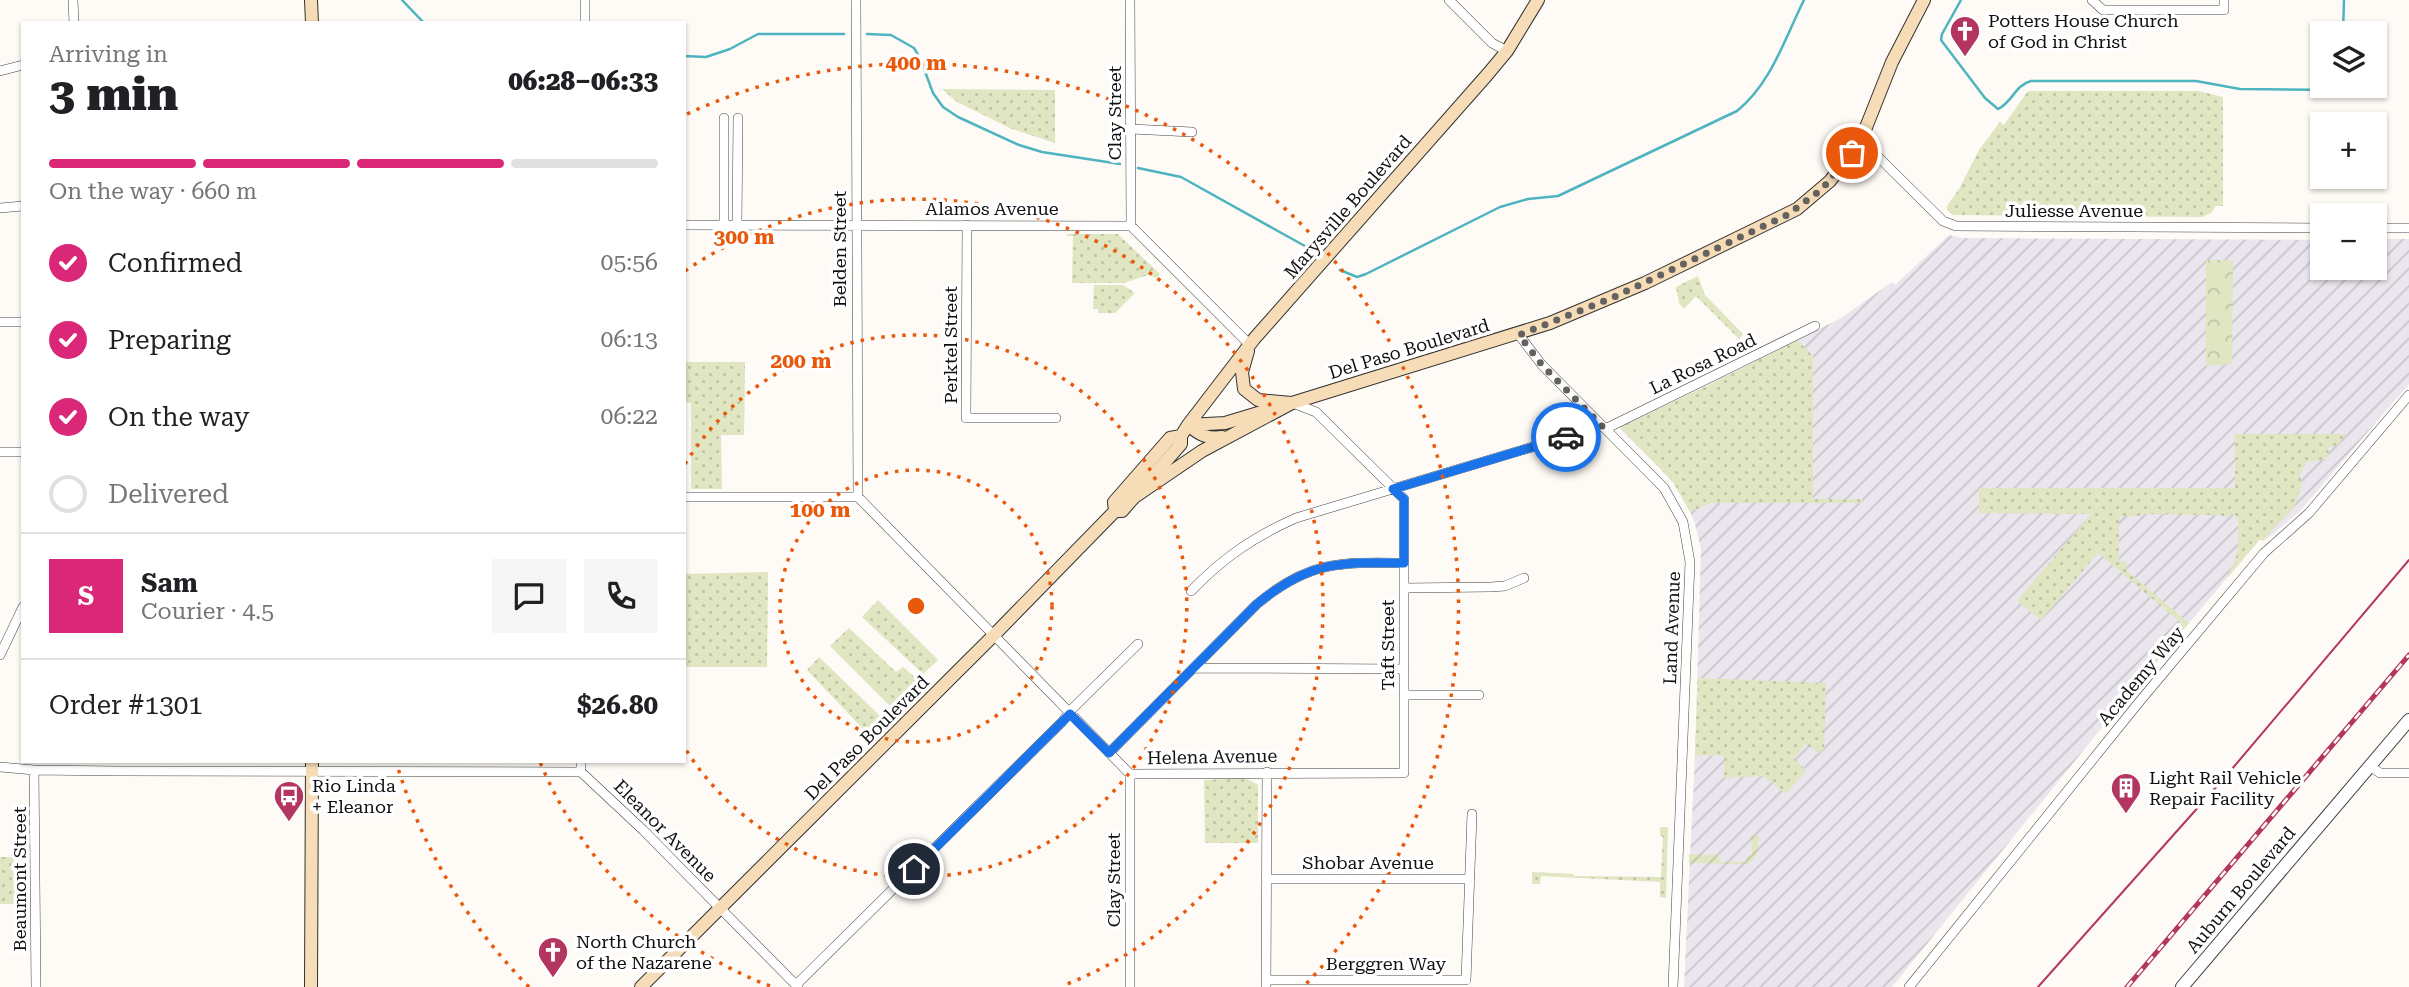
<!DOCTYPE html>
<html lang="en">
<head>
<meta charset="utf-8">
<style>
  body { margin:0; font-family:"Roboto Serif",serif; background:#f6f6f6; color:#202124; height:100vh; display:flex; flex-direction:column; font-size:26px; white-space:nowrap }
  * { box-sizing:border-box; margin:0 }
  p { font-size:23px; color:#757577 }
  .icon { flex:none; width:38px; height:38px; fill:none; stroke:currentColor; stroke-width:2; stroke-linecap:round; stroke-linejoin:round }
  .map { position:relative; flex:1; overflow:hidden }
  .drawer { position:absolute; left:21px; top:21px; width:665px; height:742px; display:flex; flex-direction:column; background:#fff; border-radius:0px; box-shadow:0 2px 5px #0004 }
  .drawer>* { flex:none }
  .buttons { position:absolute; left:2310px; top:21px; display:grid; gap:14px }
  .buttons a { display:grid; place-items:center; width:77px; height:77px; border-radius:0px; background:#fff; box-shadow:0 2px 5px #0004; font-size:35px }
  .pin { position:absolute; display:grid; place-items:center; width:60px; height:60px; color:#fff; margin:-30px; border:4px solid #fff; border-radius:50%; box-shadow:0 2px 7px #0007 }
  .courier { position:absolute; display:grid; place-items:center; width:70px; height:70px; margin:-35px; border:5px solid #1a73e8; border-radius:50%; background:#fff; color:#222; box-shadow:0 2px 9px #0007 }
  .summary em { font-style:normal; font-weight:800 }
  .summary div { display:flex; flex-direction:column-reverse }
  .summary { display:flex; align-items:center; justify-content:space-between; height:119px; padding:0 28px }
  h1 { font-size:46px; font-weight:800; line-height:52px }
  .bar { display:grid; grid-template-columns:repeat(4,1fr); gap:10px 7px; align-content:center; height:84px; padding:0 28px }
  .bar i { height:9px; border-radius:5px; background:#e0e0e0 }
  .bar .selected { background:#db2777 }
  .bar p { grid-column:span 4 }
  .line { display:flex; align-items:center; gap:18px; padding:0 28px; border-top:2px solid #e0e0e0 }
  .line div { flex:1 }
  .round { display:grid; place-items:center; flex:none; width:74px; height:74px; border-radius:0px; background:#f6f6f6 }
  ol { padding:0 28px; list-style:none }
  li { display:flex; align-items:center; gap:21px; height:77px }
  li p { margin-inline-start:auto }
  li .icon { padding:7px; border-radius:50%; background:#db2777; color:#fff; stroke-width:4 }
  li:last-child { color:#757577 }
  li i { width:38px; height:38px; border:4px solid #e0e0e0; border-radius:50% }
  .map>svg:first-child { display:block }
  .industrial { fill:url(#industrial-furrows) }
  .grass { fill:url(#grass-dots) }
  .park { fill:url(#park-crowns) }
  .garden { fill:url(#garden-furrows) }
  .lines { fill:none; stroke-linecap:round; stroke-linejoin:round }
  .stream { stroke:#4db4c0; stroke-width:2.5 }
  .minor-casing { stroke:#434343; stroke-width:10 }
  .tertiary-casing { stroke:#434343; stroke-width:14 }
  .secondary-casing { stroke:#323232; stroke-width:14 }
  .minor { stroke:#fff; stroke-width:9 }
  .tertiary { stroke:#fff; stroke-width:12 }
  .secondary { stroke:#f7ddb7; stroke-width:12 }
  .tram { stroke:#b33660; stroke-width:2 }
  .rail-casing { stroke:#b33660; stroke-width:5 }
  .rail { stroke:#fff; stroke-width:2.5; stroke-dasharray:8; stroke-linecap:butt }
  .done { stroke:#636260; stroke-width:7; stroke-dasharray:0 12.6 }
  .route { stroke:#1a73e8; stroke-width:9 }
  .ring { fill:none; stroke:#e8590c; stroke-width:3.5; stroke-dasharray:3.5 7 }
  .labels { text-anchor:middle; stroke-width:7; stroke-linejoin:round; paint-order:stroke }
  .poi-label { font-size:18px; fill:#101010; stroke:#fff; text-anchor:start }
  .street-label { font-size:18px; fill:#101010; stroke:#fff }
  .centre { fill:#e8590c; stroke:#fff; stroke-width:3.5 }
  .ring-label { font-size:21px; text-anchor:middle; font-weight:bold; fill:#e8590c; stroke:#fff; stroke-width:7; stroke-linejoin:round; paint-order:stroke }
</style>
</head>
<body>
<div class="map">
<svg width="2409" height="987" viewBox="0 0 2409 987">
  <defs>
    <pattern id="industrial-furrows" width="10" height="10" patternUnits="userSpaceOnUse" patternTransform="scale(1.75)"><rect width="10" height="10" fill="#ebe6ee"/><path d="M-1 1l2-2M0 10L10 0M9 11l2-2" fill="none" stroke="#c8c4cb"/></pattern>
    <pattern id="grass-dots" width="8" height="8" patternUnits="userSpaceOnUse" patternTransform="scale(1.75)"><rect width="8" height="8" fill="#dfe6c1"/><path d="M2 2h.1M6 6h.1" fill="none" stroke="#bec4a5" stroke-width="1.8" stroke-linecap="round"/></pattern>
    <pattern id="park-crowns" width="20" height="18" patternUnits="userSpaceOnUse" patternTransform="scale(1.75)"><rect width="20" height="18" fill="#dfe6c1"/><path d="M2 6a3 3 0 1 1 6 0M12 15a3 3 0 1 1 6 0" fill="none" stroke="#bec4a5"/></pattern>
    <pattern id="garden-furrows" width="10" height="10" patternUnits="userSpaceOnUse" patternTransform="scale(1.75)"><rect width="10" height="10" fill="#dfe6c1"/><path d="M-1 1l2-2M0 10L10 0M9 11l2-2" fill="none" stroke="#bec4a5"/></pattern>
  </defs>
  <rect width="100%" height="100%" fill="#fefaf5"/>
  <path class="industrial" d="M1949,235L1962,238L2322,240V268H2375V239H2409V384L2300,511L2273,534L2263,541L2260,539L2244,558L2125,699L1892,987H1684L1695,754L1701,549L1695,524L1684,497L1668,476L1620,429L1841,318L1892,282L1895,285Z"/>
  <path class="grass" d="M942,89L1055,90V143L1012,129L957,102Z
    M2028,91H2199L2223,97V206H2216L2211,213L2202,217L1953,215L1947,210V206L1959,189L1979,150L2000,122L2004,125Z
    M1067,234H1118L1160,274L1156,278L1148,275L1124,283H1072L1073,236H1067Z
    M1698,276L1705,295L1743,334L1739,339L1696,296L1684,309L1679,303L1676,287Z
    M1094,285H1123L1135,293L1115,313H1098V309H1093Z
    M1797,340L1813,356V499H1862L1863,503H1711L1690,512L1673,482L1620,427L1715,382Z
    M684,362H745L744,435H721L722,489H691V403L684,402Z
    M2235,434H2347L2338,445L2328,447L2329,454L2326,459L2307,462L2300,474L2302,484L2294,508L2275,526L2263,541L2260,539L2228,577V573C2241,557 2238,538 2238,518L2235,515H2228L2227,517L2219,515L2140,514V516H2119V561L2126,562L2127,571L2189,623L2144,676L2140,671L2181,623L2098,553L2041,620L2017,601L2091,514L1979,513V488H2235Z
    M768,572L767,667H684V574Z
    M878,600L938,660L923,674L862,617Z
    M849,628L896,672L903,667L918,680L893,705H889L830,646Z
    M819,657L879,715V719L866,732L807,670Z
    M1698,678L1826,683L1824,749L1819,753L1806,744L1804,745L1794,758L1806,771L1786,794L1763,776L1724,778V756L1695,755Z
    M1245,778L1258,785V843H1205L1204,780Z
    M1660,827H1668L1666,898L1660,897V882L1541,876L1540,884H1532V872L1574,874V876L1661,877L1663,837L1660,835Z
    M0,857H24V904H0Z"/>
  <path class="park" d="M2206,260H2233L2232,364L2206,366Z"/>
  <path class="garden" d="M1751,836H1759C1758,848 1759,857 1748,864L1689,863V854L1719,855V862H1746L1747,856L1752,855Z"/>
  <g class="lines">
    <path class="stream" d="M402,0L424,23
      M1961,0L1942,34L1941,40L1985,98L1998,109C2012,103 2015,85 2031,81H2196L2240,89L2333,90L2340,86
      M2343,33L2344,0
      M867,34L891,35L914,48L920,58L933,93L943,107L958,117L1019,145L1042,152L1120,164
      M684,56L706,57L730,49L758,34H844
      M1138,168L1181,177L1312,250
      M1340,270L1357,277L1366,274L1500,207L1528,199L1558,196L1737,111C1771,84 1785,38 1804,0"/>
    <g class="minor-casing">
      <path id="minor" d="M73,0L74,23
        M856,0L858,497
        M1130,0L1131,226
        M1449,0L1492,43L1507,51
        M2092,0L2103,10H2224V0
        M585,23V0
        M0,71L23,65
        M1131,129L1192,132
        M1861,140L1943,221L1956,226L2322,228
        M0,208L23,206
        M684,225L1131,226L1250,345
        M724,225V118
        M737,225L738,118
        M967,225L966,418H1056
        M2375,228H2409
        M0,322H23
        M1519,335L1542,365L1664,488L1683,522L1690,562L1673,987
        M1605,429L1815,326
        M0,452H23
        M684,497H858L1130,774L1404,773V499L1316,412L1293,403
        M1404,588L1491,587L1505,586L1524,578
        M1191,591C1223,558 1253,537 1296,518L1602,426
        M0,655L23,607
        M1194,668L1404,669
        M1404,695H1479
        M1109,753L1257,604C1309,561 1339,562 1404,563
        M581,761V772
        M2370,766L2380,773H2409
        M0,767L34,770L118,771L581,772L643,830L798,987
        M34,770L36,987
        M1130,774V987
        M1266,879H1470
        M1266,980H1466L1472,814
        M796,985L1062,722L1073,708L1138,644
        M1266,987L1267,772
        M1909,987L2140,701L2264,553L2309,513L2409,395"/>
    </g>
    <g class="tertiary-casing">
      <path id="tertiary" d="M2182,987L2409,720"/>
    </g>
    <g class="secondary-casing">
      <path id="secondary" d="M311,0L312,23
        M1248,351L1242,372L1244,389L1258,400L1291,403
        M1188,425L1225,423L1268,410
        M1188,425C1200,435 1207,439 1222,437
        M1133,498L1202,451L1292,403L1550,323L1645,283L1797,209L1830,181L1861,140L1892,62L1924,0
        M1115,511H1122L1181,444V436L1188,425L1254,339L1487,75L1507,51L1538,0
        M1115,511L1114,502L1170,438L1181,436
        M311,987L312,761
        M641,987L993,636L1115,511"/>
    </g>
    <use href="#minor" class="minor"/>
    <use href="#tertiary" class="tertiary"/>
    <use href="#secondary" class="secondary"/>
    <path class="tram" d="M2038,987L2226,776L2409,560"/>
    <g class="rail-casing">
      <path id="rail" d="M2127,987L2409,655"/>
    </g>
    <use href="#rail" class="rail"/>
  </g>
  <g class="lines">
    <path class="done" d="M1566,437L1602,426L1542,365L1519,335L1612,298L1787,215L1822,189L1852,153"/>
    <path class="route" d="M914,869L1070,714L1109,753L1257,604C1309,561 1340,562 1404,563V499L1393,489L1566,437"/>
  </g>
  <g class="ring">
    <circle cx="916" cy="606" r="136"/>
    <path d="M685 464A271 271 0 1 1 685 748"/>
    <path d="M770 986A407 407 0 0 1 540 762M685 271A407 407 0 1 1 1062 986"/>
    <path d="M529 987A543 543 0 0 1 397 765M687 114A543 543 0 0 1 1303 987"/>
  </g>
  <defs>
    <g id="church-pin" transform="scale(1.575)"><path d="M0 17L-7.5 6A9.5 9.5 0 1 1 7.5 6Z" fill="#b33660" stroke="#fff"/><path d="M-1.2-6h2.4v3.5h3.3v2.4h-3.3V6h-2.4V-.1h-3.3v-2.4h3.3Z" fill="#fff"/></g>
    <g id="building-pin" transform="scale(1.575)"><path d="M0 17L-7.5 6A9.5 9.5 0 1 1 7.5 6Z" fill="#b33660" stroke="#fff"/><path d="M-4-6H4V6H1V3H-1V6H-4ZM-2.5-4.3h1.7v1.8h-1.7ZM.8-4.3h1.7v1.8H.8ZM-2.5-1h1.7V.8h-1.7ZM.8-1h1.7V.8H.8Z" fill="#fff"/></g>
    <g id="bus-pin" transform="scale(1.575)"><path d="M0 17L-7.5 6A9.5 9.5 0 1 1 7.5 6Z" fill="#b33660" stroke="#fff"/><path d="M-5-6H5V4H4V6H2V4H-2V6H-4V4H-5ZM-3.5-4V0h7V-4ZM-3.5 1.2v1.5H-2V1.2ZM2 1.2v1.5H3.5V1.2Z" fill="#fff"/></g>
  </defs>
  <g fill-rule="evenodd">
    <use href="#church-pin" x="1965" y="31"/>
    <use href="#building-pin" x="2126" y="788"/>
    <use href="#bus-pin" x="289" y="796"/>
    <use href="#church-pin" x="553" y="952"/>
  </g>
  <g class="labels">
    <g class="poi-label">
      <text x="1988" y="27">Potters House Church<tspan x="1988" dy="21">of God in Christ</tspan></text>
      <text x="2149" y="784">Light Rail Vehicle<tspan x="2149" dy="21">Repair Facility</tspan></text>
      <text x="312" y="792">Rio Linda<tspan x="312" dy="21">+ Eleanor</tspan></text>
      <text x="576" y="948">North Church<tspan x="576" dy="21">of the Nazarene</tspan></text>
    </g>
    <g class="street-label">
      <text transform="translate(1115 113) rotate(-90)" y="6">Clay Street</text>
      <text transform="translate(1348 207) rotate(-49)" y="6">Marysville Boulevard</text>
      <text x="992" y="215">Alamos Avenue</text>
      <text x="2074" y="217">Juliesse Avenue</text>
      <text transform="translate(840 249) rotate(-90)" y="6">Belden Street</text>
      <text transform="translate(951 345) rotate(-90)" y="6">Perktel Street</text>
      <text transform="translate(1409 349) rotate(-17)" y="6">Del Paso Boulevard</text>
      <text transform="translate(1703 364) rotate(-26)" y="6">La Rosa Road</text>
      <text transform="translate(1672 628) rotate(-88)" y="6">Land Avenue</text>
      <text transform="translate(1388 645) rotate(-90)" y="6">Taft Street</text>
      <text transform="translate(2141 676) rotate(-50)" y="6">Academy Way</text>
      <text transform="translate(867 738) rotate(-45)" y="6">Del Paso Boulevard</text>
      <text transform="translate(1212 757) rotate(-1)" y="6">Helena Avenue</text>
      <text transform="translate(665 831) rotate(45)" y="6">Eleanor Avenue</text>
      <text x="1368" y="869">Shobar Avenue</text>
      <text transform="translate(20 879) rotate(-90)" y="6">Beaumont Street</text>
      <text transform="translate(1114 880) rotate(-90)" y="6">Clay Street</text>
      <text transform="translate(2241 890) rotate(-50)" y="6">Auburn Boulevard</text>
      <text x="1386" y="970">Berggren Way</text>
    </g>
  </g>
  <circle cx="916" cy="606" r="10" class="centre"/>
  <g class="ring-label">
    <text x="916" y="70">400 m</text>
    <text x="744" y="244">300 m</text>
    <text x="801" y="368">200 m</text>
    <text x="820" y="517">100 m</text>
  </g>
</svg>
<div class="buttons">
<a><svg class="icon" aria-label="layers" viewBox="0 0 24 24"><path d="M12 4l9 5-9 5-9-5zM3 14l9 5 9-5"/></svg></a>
<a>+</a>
<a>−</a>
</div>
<div class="pin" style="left:1852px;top:153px;background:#ea580c"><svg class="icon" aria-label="bag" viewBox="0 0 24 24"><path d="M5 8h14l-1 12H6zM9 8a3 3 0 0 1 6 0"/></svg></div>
<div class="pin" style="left:914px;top:869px;background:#1f2937"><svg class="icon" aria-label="home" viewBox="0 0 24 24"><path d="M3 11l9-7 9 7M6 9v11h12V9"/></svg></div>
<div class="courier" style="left:1566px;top:437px"><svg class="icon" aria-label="car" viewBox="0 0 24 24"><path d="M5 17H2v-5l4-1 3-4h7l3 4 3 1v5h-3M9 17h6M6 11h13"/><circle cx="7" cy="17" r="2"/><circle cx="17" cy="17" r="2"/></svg></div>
<section class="drawer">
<div class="summary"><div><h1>3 min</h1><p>Arriving in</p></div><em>06:28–06:33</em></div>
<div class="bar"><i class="selected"></i><i class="selected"></i><i class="selected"></i><i></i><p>On the way · 660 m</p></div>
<ol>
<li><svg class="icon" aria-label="check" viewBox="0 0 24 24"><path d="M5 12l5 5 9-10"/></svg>Confirmed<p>05:56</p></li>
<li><svg class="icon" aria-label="check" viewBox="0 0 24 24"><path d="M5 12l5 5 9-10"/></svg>Preparing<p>06:13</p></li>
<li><svg class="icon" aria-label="check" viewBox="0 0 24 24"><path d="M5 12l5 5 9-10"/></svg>On the way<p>06:22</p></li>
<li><i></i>Delivered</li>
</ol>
<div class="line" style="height:126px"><b class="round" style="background:#db2777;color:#fff">S</b><div><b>Sam</b><p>Courier · 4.5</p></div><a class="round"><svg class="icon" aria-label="chat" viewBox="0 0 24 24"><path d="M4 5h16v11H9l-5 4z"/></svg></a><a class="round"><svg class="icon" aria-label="phone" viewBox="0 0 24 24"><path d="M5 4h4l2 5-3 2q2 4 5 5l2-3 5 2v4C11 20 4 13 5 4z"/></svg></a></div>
<div class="line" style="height:91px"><div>Order #1301</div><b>$26.80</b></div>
</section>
</div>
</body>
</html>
